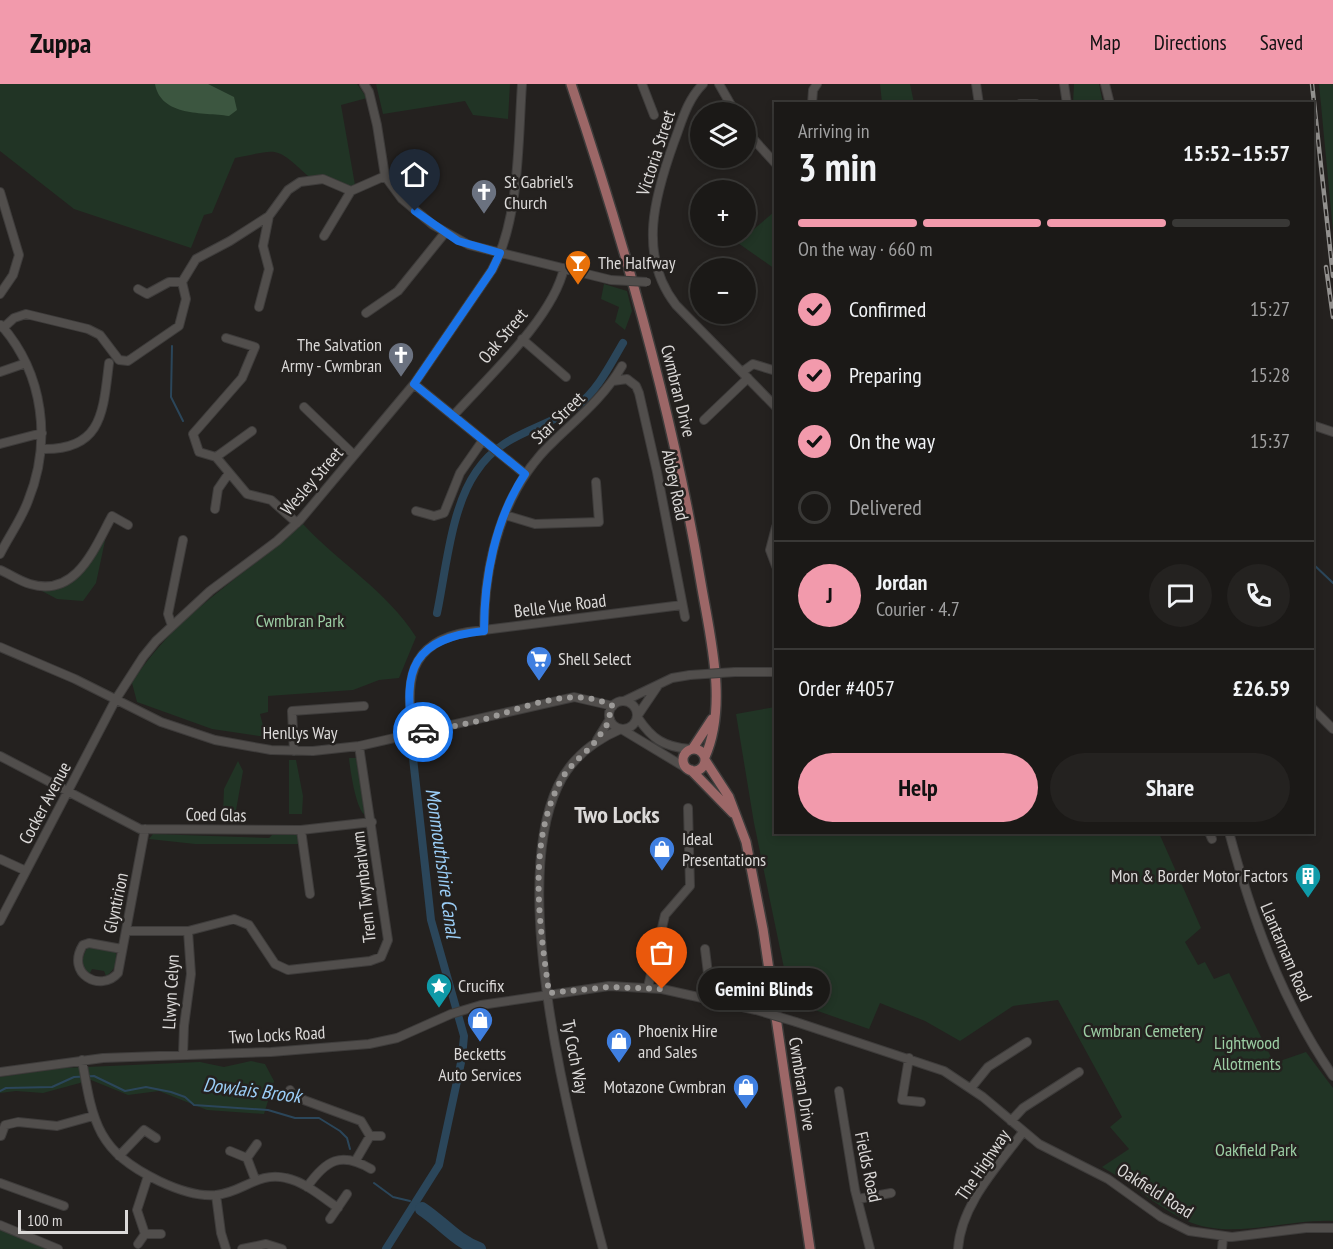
<!DOCTYPE html>
<html lang="en">
<head>
<meta charset="utf-8">
<style>
  body { margin:0; font-family:"PT Sans Narrow",sans-serif; background:#242220; color:#f1f3f6; height:100vh; display:flex; flex-direction:column; font-size:22px; white-space:nowrap }
  * { box-sizing:border-box; margin:0 }
  p { font-size:20px; color:#a0a0a1 }
  .icon { flex:none; width:33px; height:33px; fill:none; stroke:currentColor; stroke-width:2; stroke-linecap:round; stroke-linejoin:round }
  .map { position:relative; flex:1; overflow:hidden }
  .sheet { position:absolute; left:774px; top:18px; width:540px; height:732px; display:flex; flex-direction:column; background:#1b1917; border-radius:0px; box-shadow:0 3px 9px #0003,0 0 0 2px #393836 }
  .sheet>* { flex:none }
  .tools { position:absolute; left:690px; top:18px; display:grid; gap:12px }
  .tools a { display:grid; place-items:center; width:66px; height:66px; border-radius:50%; background:#1b1917; box-shadow:0 3px 9px #0003,0 0 0 2px #393836; font-size:30px }
  .scale { position:absolute; left:18px; bottom:15px; width:110px; box-sizing:border-box; padding-left:6px; border:3px solid #dbd9d8; border-top:0; font-size:16px; line-height:21px; white-space:nowrap; color:#dbd9d8; -webkit-text-stroke:4px #24211f; paint-order:stroke }
  .pin { position:absolute; display:grid; place-items:center; width:51px; height:51px; color:#fff; margin:-62px -26px; border-radius:50% 50% 50% 0; rotate:-45deg; box-shadow:0 0 6px #0007 }
  .pin .icon { rotate:45deg }
  .courier { position:absolute; display:grid; place-items:center; width:60px; height:60px; margin:-30px; border:4px solid #1a73e8; border-radius:50%; background:#fff; color:#222; box-shadow:0 2px 8px #0007 }
  .bubble { position:absolute; height:42px; border-radius:21px; background:#1b1917; box-shadow:0 3px 9px #0003,0 0 0 2px #393836; font-size:20px; font-weight:700; line-height:42px; text-align:center }
  .summary em { font-style:normal; font-weight:700 }
  .summary div { display:flex; flex-direction:column-reverse }
  .summary { display:flex; align-items:center; justify-content:space-between; height:102px; padding:0 24px }
  h1 { font-size:39px; font-weight:700; line-height:45px }
  .bar { display:grid; grid-template-columns:repeat(4,1fr); gap:9px 6px; align-content:center; height:72px; padding:0 24px }
  .bar i { height:8px; border-radius:4px; background:#393836 }
  .bar .current { background:#f29aac }
  .bar p { grid-column:span 4 }
  .line { display:flex; align-items:center; gap:15px; padding:0 24px; border-top:2px solid #393836 }
  .line div { flex:1 }
  .round { display:grid; place-items:center; flex:none; width:63px; height:63px; border-radius:32px; background:#242220 }
  ol { padding:0 24px; list-style:none }
  li { display:flex; align-items:center; gap:18px; height:66px }
  li p { margin-inline-start:auto }
  li .icon { padding:6px; border-radius:50%; background:#f29aac; color:#111; stroke-width:4 }
  li:last-child { color:#a0a0a1 }
  li i { width:33px; height:33px; border:3px solid #393836; border-radius:50% }
  .button { display:flex; gap:12px; margin-top:auto; padding:12px 24px }
  .button a { flex:1; height:69px; border-radius:36px; background:#f29aac; color:#111; font-size:24px; font-weight:700; line-height:69px; text-align:center }
  .button a+a { background:#242220; color:#f1f3f6 }
  header { display:flex; align-items:center; gap:36px; box-sizing:border-box; height:84px; padding:0 30px; background:#f29aac; color:#111 }
  header strong { font-size:28px }
  nav { display:flex; gap:33px; margin-inline-start:auto; font-size:21px }
  .map>svg:first-child { display:block }
  .green { fill:#213425 }
  .forest { fill:#3c5640 }
  .lines { fill:none; stroke-linecap:round; stroke-linejoin:round }
  .stream { stroke:#2b465a; stroke-width:2 }
  .canal { stroke:#2b465a; stroke-width:8 }
  .river { stroke:#2b465a; stroke-width:14 }
  .minor-casing { stroke:#3e3c3b; stroke-width:10 }
  .major-casing { stroke:#3e3c3b; stroke-width:12 }
  .minor { stroke:#514e4c; stroke-width:8 }
  .major { stroke:#9c6767; stroke-width:9 }
  .rail-casing { stroke:#92908e; stroke-width:4.5 }
  .rail { stroke:#24211f; stroke-width:2; stroke-dasharray:7; stroke-linecap:butt }
  .minor-bridge-casing { stroke:#3e3c3b; stroke-width:10; stroke-linecap:butt }
  .minor-bridge { stroke:#514e4c; stroke-width:8 }
  .done { stroke:#9b9997; stroke-width:6; stroke-dasharray:0 10.8 }
  .route { stroke:#1a73e8; stroke-width:8 }
  .labels { text-anchor:middle; stroke-width:5; stroke-linejoin:round; paint-order:stroke }
  .street-label { font-size:18px; fill:#dbd9d8; stroke:#24211f }
  .poi-label { font-size:18px; fill:#dbd9d8; stroke:#24211f; text-anchor:start }
  .park-label { font-size:18px; fill:#9ccea4; stroke:#24211f }
  .water-label { font-size:20px; font-style:italic; fill:#9bcef7; stroke:#24211f }
  .district-label { font-size:24px; font-weight:bold; fill:#dbd9d8; stroke:#24211f }
</style>
</head>
<body>
<header>
<strong>Zuppa</strong>
<nav><a>Map</a><a>Directions</a><a>Saved</a></nav>
</header>
<div class="map">
<svg width="1333" height="1165" viewBox="0 0 1333 1165">
  <rect width="100%" height="100%" fill="#24211f"/>
  <path class="green" d="M0,0H357L367,14L341,21L355,101L347,103L327,93L308,92C274,60 278,66 235,74L212,129L204,131L191,164L74,125L0,67Z
    M376,0H510L508,35L473,31L465,17L383,30Z
    M880,0H910L914,19H882Z
    M1074,0H1099L1103,19H1073Z
    M1319,0H1333V147Z
    M775,127V185L738,159Z
    M604,200L627,207L632,227L625,246L615,238L619,223L601,215Z
    M303,440C339,479 387,507 416,553L399,594L379,596L353,606L268,612V628L260,630L266,653L212,645L137,618L132,599C174,531 245,492 303,440Z
    M106,452L96,499L83,517L57,515L40,506V502C81,502 87,486 106,452Z
    M775,623L776,748L1159,749L1201,844L1185,858L1198,881L1205,878L1214,895L1229,889L1274,979L1306,968L1333,1004V1137C1288,1135 1235,1155 1192,1139C1162,1127 1131,1099 1102,1083L1129,1065L1110,1043L1122,1033L1058,916L1013,922L960,957L925,937L880,919L869,945L795,919L790,913L754,739L736,630Z
    M349,674H356L365,731C356,726 350,685 349,674Z
    M289,676H296L303,712L302,730H289Z
    M238,677L243,687L235,732L223,731L224,705Z
    M153,750L269,754L272,751L300,750L301,760H195L149,755Z
    M89,862L115,867C119,876 115,887 106,892L104,887L92,885L90,889L84,887C81,880 83,868 89,862Z
    M251,977L265,980L274,997L264,1030L207,1026L159,1007L128,1011L91,996L43,1009L16,1007L0,1009V993L64,984L200,978L224,983Z
    M0,1144L54,1165H0Z"/>
  <path class="forest" d="M155,0H208L234,13L237,26L229,32C203,28 161,33 155,0Z"/>
  <g class="lines">
    <path class="stream" d="M172,262L171,313L183,337
      M1312,479L1333,499
      M0,1007L6,1004L52,1003L74,993L94,992L125,1007L146,1003L171,1008L185,1013L194,1021L268,1026L295,1034H319L340,1047L347,1054L350,1065
      M374,1099L393,1113L410,1117"/>
    <path class="canal" d="M437,529C446,486 451,424 476,388C502,348 542,347 577,322C598,306 610,281 623,259
      M386,1165L439,1081L462,974L464,952L431,836L412,665"/>
    <path class="river" d="M422,1125C442,1138 456,1157 479,1165"/>
    <g class="minor-casing">
      <path id="minor" d="M364,0L369,8L377,41L385,92L402,115L433,141L469,161L611,196
        M642,0L654,31
        M703,0C687,16 682,37 674,58C655,111 637,171 676,221L776,323
        M719,0L735,28
        M976,0L979,20
        M1064,0L1067,20
        M1105,0L1110,20
        M812,20L813,6L817,0
        M1020,20H1036
        M746,47L776,80
        M0,108L19,171L13,191L0,210
        M324,152L351,107
        M138,205L147,210L169,198H182
        M259,223L269,185L263,162L269,132
        M366,229L398,207L444,150
        M3,244L14,234L26,230L88,245L100,251L119,276L128,277L179,242L186,215L182,198L196,175L230,157L269,132L288,106L300,98L323,95L351,107L385,92
        M522,255L566,293
        M0,288L26,279
        M742,288L753,280L776,287
        M613,297L627,295L636,302L639,309L657,388L685,533
        M414,300L525,390
        M304,323L354,371
        M453,332C488,293 553,234 564,184
        M704,336L748,294
        M1312,341L1333,348
        M252,347L216,373L247,410L271,416L297,439
        M0,360L42,349
        M41,365C103,367 103,327 109,279
        M216,373L199,368L193,350L242,294L255,263L226,254
        M215,425L218,405L229,389
        M416,427L434,432L444,429L460,389L483,356
        M505,431L535,440L599,438L596,398
        M776,443L770,466L776,482
        M0,470C9,452 21,436 28,417C52,358 44,290 1,241
        M0,486C10,490 19,497 30,500C76,514 94,465 112,432L128,441
        M172,542L168,530L183,456
        M484,547C484,479 502,405 554,357C579,333 604,313 622,282
        M0,563L75,595L161,638L215,656L271,666L313,667L359,662L574,613L613,622
        M735,588H776
        M609 631a14 14 0 1 1 28 0a14 14 0 1 1-28 0Z
        M624,617L672,594L690,591
        M1312,624L1333,645
        M638,631L657,603
        M638,634C652,655 664,663 690,665
        M623,646L686,684
        M413,650C405,600 407,558 468,548L682,521
        M597,656L610,635
        M294,667L292,627L364,622
        M0,672L140,745L301,746L372,738
        M301,746L310,810
        M1209,748L1212,755
        M1229,748C1252,834 1282,918 1333,992
        M0,775L26,787
        M0,837L116,615L143,573L156,557L210,507L277,457L300,436L414,300L492,186C520,135 518,57 522,0
        M126,847H188L234,835L249,841L275,880L288,886L370,877L381,873L388,856L359,662
        M122,865L89,859L83,861C65,890 101,909 118,889L145,745
        M705,865L711,914
        M648,903L665,831L690,802L688,724
        M796,938L944,987L983,1013L1039,1060L1108,1095L1161,1133L1189,1147L1232,1153L1306,1144H1333
        M183,971L184,942L191,890L188,847
        M909,974L902,1016L921,1018
        M82,976C93,1039 97,1067 159,1097C176,1105 197,1113 216,1111C242,1109 258,1087 286,1094C305,1098 322,1113 338,1124
        M0,988L103,974L271,968L369,960L397,954L451,930L481,921L609,902L662,905L756,926
        M971,1004L988,983L1027,958
        M290,1006L293,1012L361,1037L370,1052H381
        M839,1007L855,1106L870,1165
        M1011,1037L1023,1024L1079,988
        M1,1052L5,1041L18,1038L57,1042L93,1032
        M230,1067L247,1074L255,1095
        M119,1072L144,1046L156,1054
        M247,1074L257,1060
        M356,1076L370,1052
        M0,1099L64,1122
        M307,1103C326,1076 341,1067 371,1085
        M216,1111L221,1149L226,1165
        M858,1115L891,1109
        M330,1135L347,1110
        M0,1141L58,1165
        M145,1150L137,1126L148,1092
        M138,1160L145,1150H161
        M242,1165L266,1160L282,1165
        M603,1165C573,1051 507,809 558,702C571,674 593,657 621,645
        M958,1165C961,1120 998,1082 1023,1048
        M1222,1165L1223,1153"/>
    </g>
    <g class="major-casing">
      <path id="major" d="M571,0C626,163 673,329 701,499C710,553 728,621 705,673
        M693,664L712,635
        M683 676a11 11 0 1 1 22 0a11 11 0 1 1-22 0Z
        M705,676L729,713L746,758L763,845L810,1165
        M691,686L733,729"/>
    </g>
    <use href="#minor" class="minor"/>
    <use href="#major" class="major"/>
    <g class="rail-casing">
      <path id="rail" d="M1312,0L1333,192
        M1326,183L1333,233"/>
    </g>
    <use href="#rail" class="rail"/>
    <g class="minor-bridge-casing">
      <path id="minor-bridge" d="M611,196L647,198
        M690,591L735,588
        M756,926L796,938"/>
    </g>
    <use href="#minor-bridge" class="minor-bridge"/>
  </g>
  <g class="lines">
    <path class="done" d="M423,648C441,645 460,641 478,637C520,626 570,600 613,622C610,627 610,629 609,635C608,641 601,649 598,654C586,671 570,678 559,700C527,763 540,843 549,909L609,903L662,905"/>
    <path class="route" d="M415,127L458,157L500,169L492,186L414,300L525,390C495,435 484,494 484,547C413,554 402,585 413,650L423,648"/>
  </g>
  <defs>
    <g id="church-pin" transform="scale(1.35)"><path d="M0 17L-7.5 6A9.5 9.5 0 1 1 7.5 6Z" fill="#6b7280" stroke="#24211f"/><path d="M-1.2-6h2.4v3.5h3.3v2.4h-3.3V6h-2.4V-.1h-3.3v-2.4h3.3Z" fill="#fff"/></g>
    <g id="bar-pin" transform="scale(1.35)"><path d="M0 17L-7.5 6A9.5 9.5 0 1 1 7.5 6Z" fill="#e8710a" stroke="#24211f"/><path d="M-6-5H6L.8 .8V4.5H3.5V6h-7V4.5H-.8V.8Z" fill="#fff"/></g>
    <g id="supermarket-pin" transform="scale(1.35)"><path d="M0 17L-7.5 6A9.5 9.5 0 1 1 7.5 6Z" fill="#3f7fe0" stroke="#24211f"/><path d="M-6-5.5h2.5l.6 2H6L4.5 2H-2.5L-4.4-4H-6ZM-1.5 3.2a1.3 1.3 0 1 0 .1 0ZM3 3.2a1.3 1.3 0 1 0 .1 0Z" fill="#fff"/></g>
    <g id="shop-pin" transform="scale(1.35)"><path d="M0 17L-7.5 6A9.5 9.5 0 1 1 7.5 6Z" fill="#3f7fe0" stroke="#24211f"/><path d="M-5-2.5h2.3a2.7 3.5 0 0 1 5.4 0H5L5.5 6h-11ZM-1.5-2.5h3a1.5 2.3 0 0 0-3 0Z" fill="#fff"/></g>
    <g id="building-pin" transform="scale(1.35)"><path d="M0 17L-7.5 6A9.5 9.5 0 1 1 7.5 6Z" fill="#0f9aa8" stroke="#24211f"/><path d="M-4-6H4V6H1V3H-1V6H-4ZM-2.5-4.3h1.7v1.8h-1.7ZM.8-4.3h1.7v1.8H.8ZM-2.5-1h1.7V.8h-1.7ZM.8-1h1.7V.8H.8Z" fill="#fff"/></g>
    <g id="sight-pin" transform="scale(1.35)"><path d="M0 17L-7.5 6A9.5 9.5 0 1 1 7.5 6Z" fill="#0f9aa8" stroke="#24211f"/><path d="M0-6L1.8-2.2L6-1.7L2.9 1.2L3.7 5.4L0 3.3L-3.7 5.4L-2.9 1.2L-6-1.7L-1.8-2.2Z" fill="#fff"/></g>
  </defs>
  <g fill-rule="evenodd">
    <use href="#church-pin" x="484" y="108"/>
    <use href="#bar-pin" x="578" y="179"/>
    <use href="#church-pin" x="401" y="271"/>
    <use href="#supermarket-pin" x="539" y="575"/>
    <use href="#shop-pin" x="662" y="765"/>
    <use href="#building-pin" x="1308" y="792"/>
    <use href="#sight-pin" x="439" y="902"/>
    <use href="#shop-pin" x="480" y="936"/>
    <use href="#shop-pin" x="619" y="957"/>
    <use href="#shop-pin" x="746" y="1003"/>
  </g>
  <g class="labels">
    <g class="street-label">
      <text transform="translate(656 69) rotate(-72)" y="6">Victoria Street</text>
      <text transform="translate(503 252) rotate(-50)" y="6">Oak Street</text>
      <text transform="translate(678 307) rotate(76)" y="6">Cwmbran Drive</text>
      <text transform="translate(558 334) rotate(-44)" y="6">Star Street</text>
      <text transform="translate(312 397) rotate(-49)" y="6">Wesley Street</text>
      <text transform="translate(675 401) rotate(78)" y="6">Abbey Road</text>
      <text transform="translate(560 522) rotate(-7)" y="6">Belle Vue Road</text>
      <text x="300" y="655">Henllys Way</text>
      <text transform="translate(45 719) rotate(-62)" y="6">Cocker Avenue</text>
      <text transform="translate(216 731) rotate(1)" y="6">Coed Glas</text>
      <text transform="translate(364 803) rotate(-96)" y="6">Trem Twynbarlwm</text>
      <text transform="translate(116 819) rotate(-78)" y="6">Glyntirion</text>
      <text transform="translate(1286 868) rotate(67)" y="6">Llantarnam Road</text>
      <text transform="translate(171 908) rotate(-87)" y="6">Llwyn Celyn</text>
      <text transform="translate(277 951) rotate(-3)" y="6">Two Locks Road</text>
      <text transform="translate(575 973) rotate(79)" y="6">Ty Coch Way</text>
      <text transform="translate(802 1000) rotate(81)" y="6">Cwmbran Drive</text>
      <text transform="translate(983 1081) rotate(-56)" y="6">The Highway</text>
      <text transform="translate(868 1083) rotate(78)" y="6">Fields Road</text>
      <text transform="translate(1155 1107) rotate(32)" y="6">Oakfield Road</text>
    </g>
    <g class="poi-label">
      <text x="504" y="104">St Gabriel's<tspan x="504" dy="21">Church</tspan></text>
      <text x="598" y="185">The Halfway</text>
      <text x="382" y="267" text-anchor="end">The Salvation<tspan x="382" dy="21">Army - Cwmbran</tspan></text>
      <text x="558" y="581">Shell Select</text>
      <text x="682" y="761">Ideal<tspan x="682" dy="21">Presentations</tspan></text>
      <text x="1288" y="798" text-anchor="end">Mon &amp; Border Motor Factors</text>
      <text x="458" y="908">Crucifix</text>
      <text x="638" y="953">Phoenix Hire<tspan x="638" dy="21">and Sales</tspan></text>
      <text x="480" y="976" text-anchor="middle">Becketts<tspan x="480" dy="21">Auto Services</tspan></text>
      <text x="726" y="1009" text-anchor="end">Motazone Cwmbran</text>
    </g>
    <g class="park-label">
      <text x="300" y="543">Cwmbran Park</text>
      <text x="1143" y="953">Cwmbran Cemetery</text>
      <text x="1247" y="965">Lightwood<tspan x="1247" dy="21">Allotments</tspan></text>
      <text x="1256" y="1072">Oakfield Park</text>
    </g>
    <g class="water-label">
      <text transform="translate(443 779) rotate(82)" y="7">Monmouthshire Canal</text>
      <text transform="translate(252 1006) rotate(7)" y="7">Dowlais Brook</text>
    </g>
    <g class="district-label">
      <text x="617" y="739">Two Locks</text>
    </g>
  </g>
</svg>
<div class="tools">
<a><svg class="icon" aria-label="layers" viewBox="0 0 24 24"><path d="M12 4l9 5-9 5-9-5zM3 14l9 5 9-5"/></svg></a>
<a>+</a>
<a>−</a>
</div>
<div class="scale">100 m</div>
<div class="pin" style="left:662px;top:905px;background:#ea580c"><svg class="icon" aria-label="bag" viewBox="0 0 24 24"><path d="M5 8h14l-1 12H6zM9 8a3 3 0 0 1 6 0"/></svg></div>
<div class="pin" style="left:415px;top:127px;background:#1f2937"><svg class="icon" aria-label="home" viewBox="0 0 24 24"><path d="M3 11l9-7 9 7M6 9v11h12V9"/></svg></div>
<div class="courier" style="left:423px;top:648px"><svg class="icon" aria-label="car" viewBox="0 0 24 24"><path d="M5 17H2v-5l4-1 3-4h7l3 4 3 1v5h-3M9 17h6M6 11h13"/><circle cx="7" cy="17" r="2"/><circle cx="17" cy="17" r="2"/></svg></div>
<div class="bubble" style="left:698px;top:884px;width:132px">Gemini Blinds</div>
<section class="sheet">
<div class="summary"><div><h1>3 min</h1><p>Arriving in</p></div><em>15:52–15:57</em></div>
<div class="bar"><i class="current"></i><i class="current"></i><i class="current"></i><i></i><p>On the way · 660 m</p></div>
<ol>
<li><svg class="icon" aria-label="check" viewBox="0 0 24 24"><path d="M5 12l5 5 9-10"/></svg>Confirmed<p>15:27</p></li>
<li><svg class="icon" aria-label="check" viewBox="0 0 24 24"><path d="M5 12l5 5 9-10"/></svg>Preparing<p>15:28</p></li>
<li><svg class="icon" aria-label="check" viewBox="0 0 24 24"><path d="M5 12l5 5 9-10"/></svg>On the way<p>15:37</p></li>
<li><i></i>Delivered</li>
</ol>
<div class="line" style="height:108px"><b class="round" style="background:#f29aac;color:#111">J</b><div><b>Jordan</b><p>Courier · 4.7</p></div><a class="round"><svg class="icon" aria-label="chat" viewBox="0 0 24 24"><path d="M4 5h16v11H9l-5 4z"/></svg></a><a class="round"><svg class="icon" aria-label="phone" viewBox="0 0 24 24"><path d="M5 4h4l2 5-3 2q2 4 5 5l2-3 5 2v4C11 20 4 13 5 4z"/></svg></a></div>
<div class="line" style="height:78px"><div>Order #4057</div><b>£26.59</b></div>
<div class="button"><a>Help</a><a>Share</a></div>
</section>
</div>
</body>
</html>
